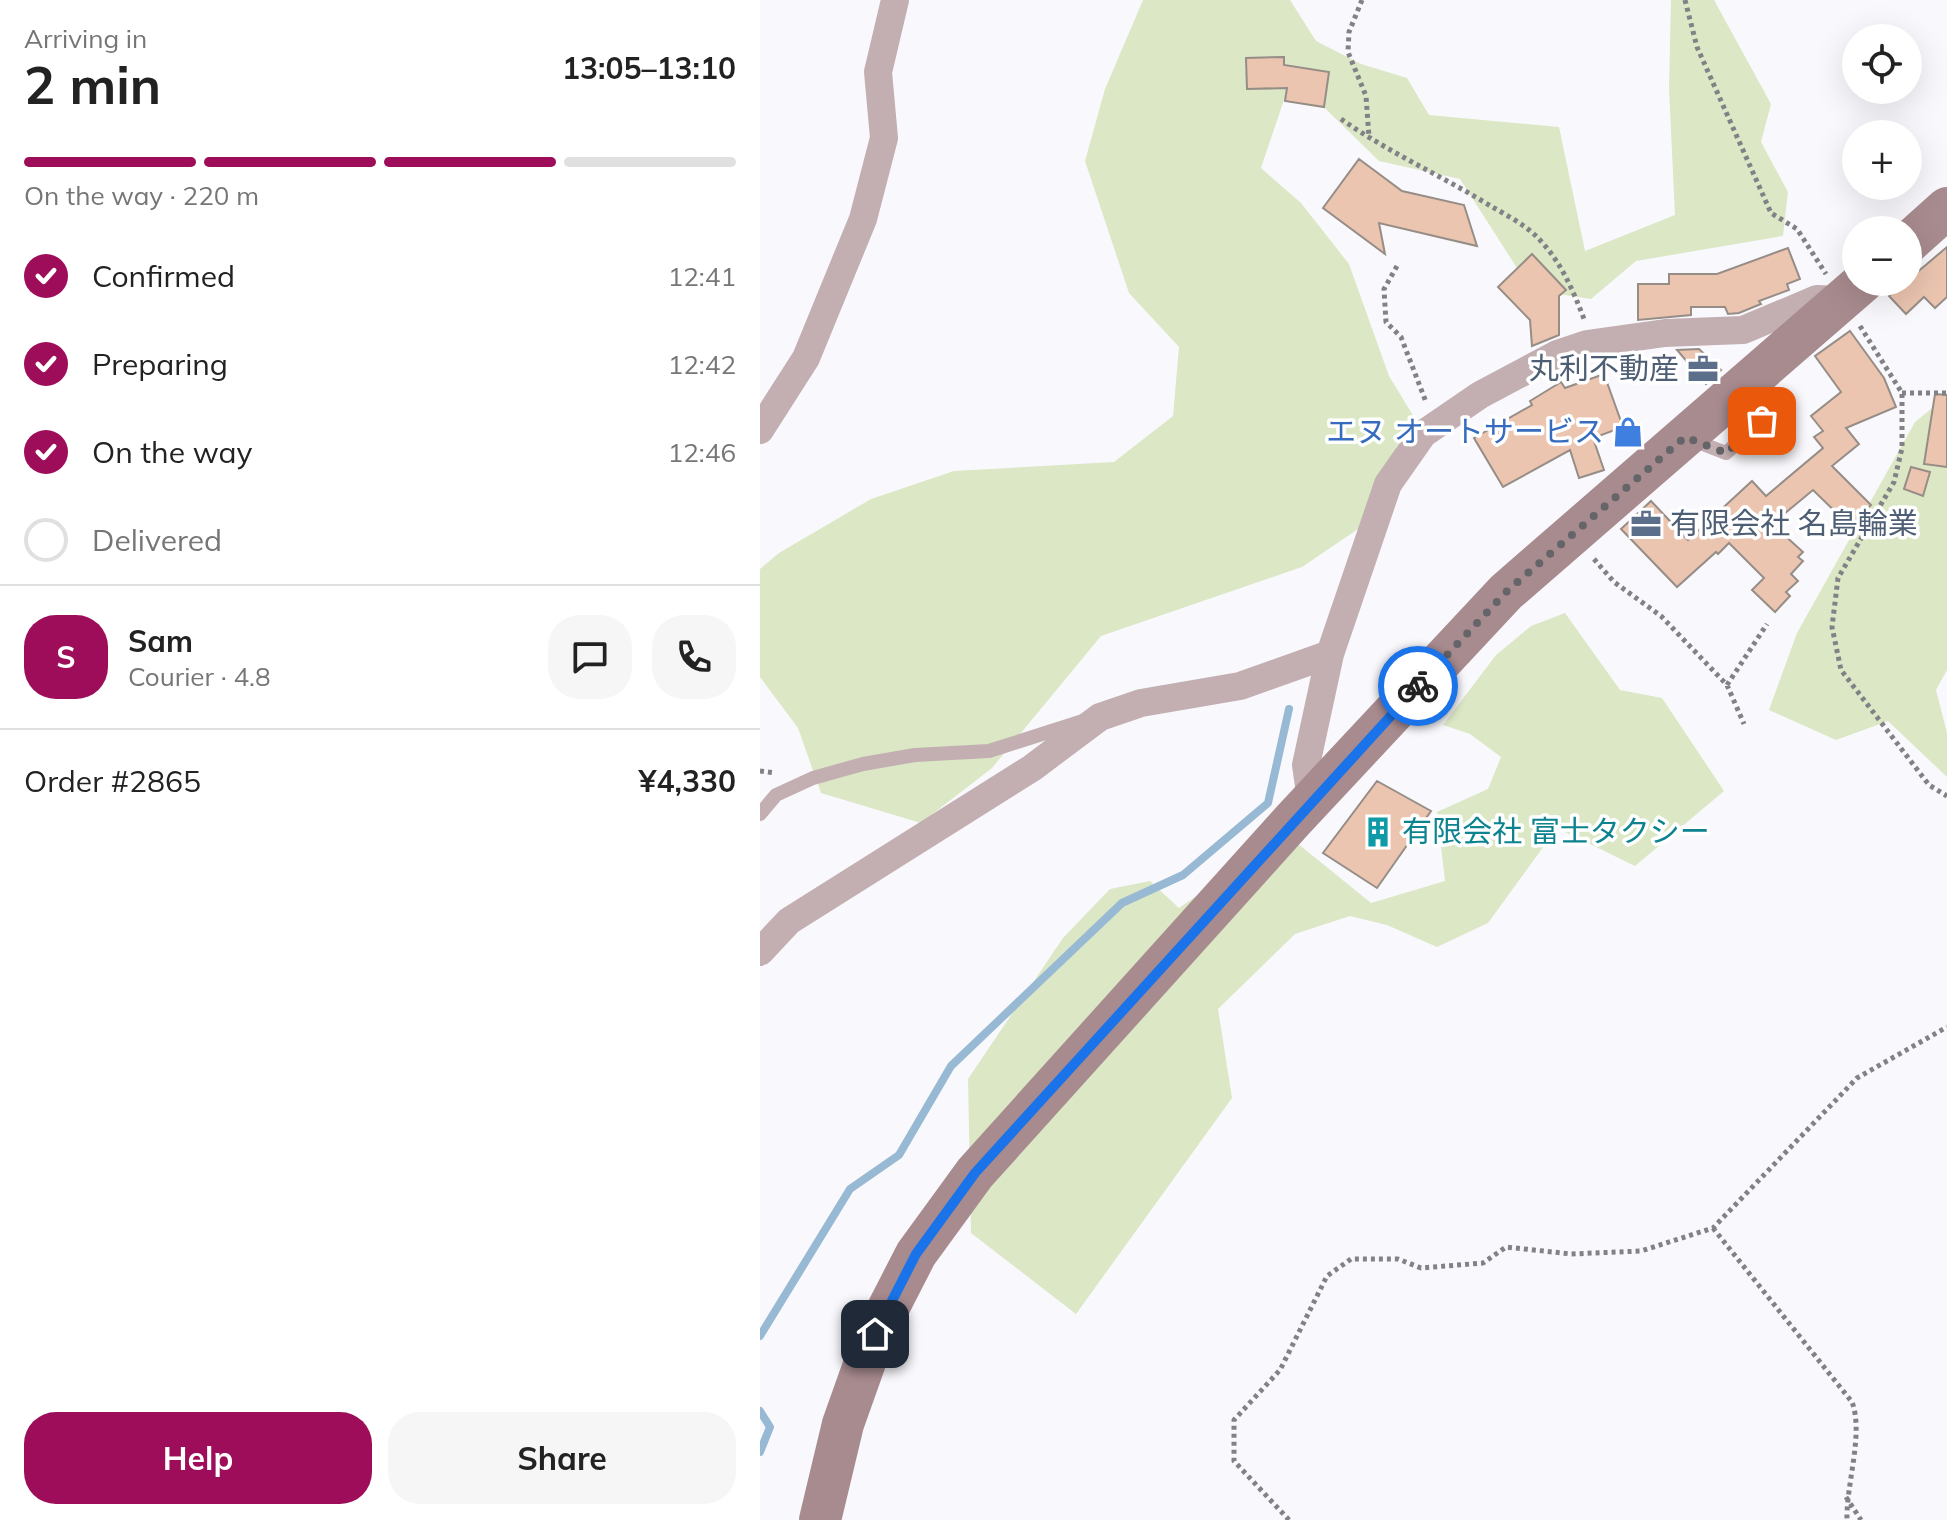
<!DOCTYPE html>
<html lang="en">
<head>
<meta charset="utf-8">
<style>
  body { margin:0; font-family:Mulish,"Noto Sans JP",sans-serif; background:#f6f6f6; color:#222; height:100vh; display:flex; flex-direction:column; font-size:30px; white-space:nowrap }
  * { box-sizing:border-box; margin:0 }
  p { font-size:26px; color:#767676 }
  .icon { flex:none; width:44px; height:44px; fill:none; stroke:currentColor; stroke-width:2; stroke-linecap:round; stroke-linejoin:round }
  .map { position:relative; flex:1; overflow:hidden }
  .panel { display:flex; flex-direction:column; background:#fff; width:760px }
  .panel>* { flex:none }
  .fabs { position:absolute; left:1082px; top:24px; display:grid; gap:16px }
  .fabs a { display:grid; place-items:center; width:80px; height:80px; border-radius:50%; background:#fff; box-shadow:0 8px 32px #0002; font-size:40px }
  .pin { position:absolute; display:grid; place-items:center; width:68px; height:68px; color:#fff; margin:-34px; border-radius:16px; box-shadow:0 4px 12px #0006 }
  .courier { position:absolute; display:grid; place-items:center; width:80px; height:80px; margin:-40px; border:6px solid #1a73e8; border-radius:50%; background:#fff; color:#222; box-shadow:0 2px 10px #0007 }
  .overview em { font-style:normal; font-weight:700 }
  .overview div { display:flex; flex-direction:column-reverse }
  .overview { display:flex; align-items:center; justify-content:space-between; height:136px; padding:0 24px }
  h1 { font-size:52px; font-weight:700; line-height:60px }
  .bar { display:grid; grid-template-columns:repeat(4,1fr); gap:12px 8px; align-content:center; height:96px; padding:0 24px }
  .bar i { height:10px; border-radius:6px; background:#e0e0e0 }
  .bar .selected { background:#9d0d59 }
  .bar p { grid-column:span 4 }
  .line { display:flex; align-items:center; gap:20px; padding:0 24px; border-top:2px solid #e0e0e0 }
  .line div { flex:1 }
  .round { display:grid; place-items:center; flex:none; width:84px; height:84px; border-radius:32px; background:#f6f6f6 }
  ol { padding:0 24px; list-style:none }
  li { display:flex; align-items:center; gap:24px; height:88px }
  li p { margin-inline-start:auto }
  li .icon { padding:8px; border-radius:50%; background:#9d0d59; color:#fff; stroke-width:4 }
  li:last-child { color:#767676 }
  li i { width:44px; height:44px; border:4px solid #e0e0e0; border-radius:50% }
  .action { display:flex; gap:16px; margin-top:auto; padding:16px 24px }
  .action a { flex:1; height:92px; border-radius:32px; background:#9d0d59; color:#fff; font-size:32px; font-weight:700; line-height:92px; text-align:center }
  .action a+a { background:#f6f6f6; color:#222 }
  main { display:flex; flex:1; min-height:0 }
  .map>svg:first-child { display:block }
  .green { fill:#dbe7c5 }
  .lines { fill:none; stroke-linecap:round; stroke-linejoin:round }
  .stream { stroke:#98b9d3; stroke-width:8 }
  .building { fill:#ebc5b0; stroke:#968d87; stroke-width:2 }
  .path { stroke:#828286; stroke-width:5; stroke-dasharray:4 4; stroke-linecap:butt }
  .service { stroke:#c3afb2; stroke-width:14 }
  .minor { stroke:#c3afb2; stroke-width:28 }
  .secondary { stroke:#a88b8f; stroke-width:42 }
  .done { stroke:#656569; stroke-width:8; stroke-dasharray:0 14.4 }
  .route { stroke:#1a73e8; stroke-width:10 }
  .labels { text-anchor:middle; stroke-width:7; stroke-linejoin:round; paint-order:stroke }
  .service-label { font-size:30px; fill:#4e5e75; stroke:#fff; text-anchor:end }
  .shop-label { font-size:30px; fill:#366cbe; stroke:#fff; text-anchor:end }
  .culture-label { font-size:30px; fill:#0d838f; stroke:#fff; text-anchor:start }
</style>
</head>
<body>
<main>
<section class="panel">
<div class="overview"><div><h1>2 min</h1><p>Arriving in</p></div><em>13:05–13:10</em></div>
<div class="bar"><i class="selected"></i><i class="selected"></i><i class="selected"></i><i></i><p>On the way · 220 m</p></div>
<ol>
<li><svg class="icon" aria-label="check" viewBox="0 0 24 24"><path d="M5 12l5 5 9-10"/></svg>Confirmed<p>12:41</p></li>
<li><svg class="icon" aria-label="check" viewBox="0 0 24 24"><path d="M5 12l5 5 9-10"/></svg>Preparing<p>12:42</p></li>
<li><svg class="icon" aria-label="check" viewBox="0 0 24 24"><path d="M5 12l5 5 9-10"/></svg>On the way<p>12:46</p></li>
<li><i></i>Delivered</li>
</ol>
<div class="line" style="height:144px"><b class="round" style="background:#9d0d59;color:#fff">S</b><div><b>Sam</b><p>Courier · 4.8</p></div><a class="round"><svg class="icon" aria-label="chat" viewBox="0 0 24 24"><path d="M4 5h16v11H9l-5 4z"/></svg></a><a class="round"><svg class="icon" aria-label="phone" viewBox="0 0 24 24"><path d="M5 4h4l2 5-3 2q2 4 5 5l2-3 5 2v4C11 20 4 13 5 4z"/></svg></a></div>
<div class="line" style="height:104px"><div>Order #2865</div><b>¥4,330</b></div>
<div class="action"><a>Help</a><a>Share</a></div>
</section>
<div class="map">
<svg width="1187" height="1520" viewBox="0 0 1187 1520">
  <rect width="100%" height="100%" fill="#f9f9fd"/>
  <path class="green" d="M383,0H530L556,41L601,64L647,78L669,115L799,127L825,251L915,215L909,89L911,0H954L1011,104L1001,142L1028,192L1023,236L876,261L831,299L771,290L700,179L619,161L532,76L501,168L541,203L589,264L629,376L657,422L636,447L629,508L542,567L341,636L232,768L161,823L61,793L38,728L0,677V569L19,553L111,499L194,471L354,462L413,416L419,347L369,293L325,161L345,89Z
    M1187,396V670L1176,690L1187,733V777L1128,721L1076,740L1009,710L1037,633L1155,422Z
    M805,613L860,690L902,698L964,791L875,866L797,828L728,923L677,947L627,925L590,916L535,934L458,1009L472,1098L316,1314L211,1233L208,1079L303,938L350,889L390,881L419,908L526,834L611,903L685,881L677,812L728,789L741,757L710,734L683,725L736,655L771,626Z"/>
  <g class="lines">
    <path class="stream" d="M0,1336L90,1189L139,1155L191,1066L362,903L423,875L508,803L529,709
      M0,1411L10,1427L0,1452"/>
  </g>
  <path class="building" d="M524,57V65L569,72L564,107L525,101L527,88L487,89L486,58Z
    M599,159L642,191L704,205L717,246L619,223L625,254L563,208Z
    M1187,247V297L1175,308L1164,297L1146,314L1129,296Z
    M1028,248L1040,279L1027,284L1029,290L999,301L1001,304L979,313L968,314L965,307H931V315L878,320V284H909V274H957Z
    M772,254L806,290L799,296V335L772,346L770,320L738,287Z
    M1090,331L1124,378L1136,407L1086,428L1099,444L1072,466L1111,505L1090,526L1053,490L1012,524L1043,552L1038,557L1043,561L1031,574L1038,581L1026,592L1030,596L1015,612L992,590L1004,578L969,543L958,554L956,552L917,587L861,529L891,501L928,540L992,481L1006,496L1063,448L1054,437L1063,431L1051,416L1081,392L1055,356Z
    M939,349L961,370L946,384L917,350Z
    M844,374L863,427L833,438L844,470L819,478L810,450L743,487L714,438L772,405L770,401L801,382L805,388Z
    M1175,394L1187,395V467L1164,464Z
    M1151,467L1170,472L1163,496L1144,489Z
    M617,781L671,811L617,888L563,853Z"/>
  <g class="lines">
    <path class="path" d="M602,0L589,32L588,52L606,96L609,137
      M925,0L937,47L1011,213L1037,229L1066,274
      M581,119C628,152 680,175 729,205C746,215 766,225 779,239C801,262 813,290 824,319
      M637,266L624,289L626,322L641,337L666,402
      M1100,326L1142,393V448L1134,482L1078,578L1072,627L1081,670L1169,785L1187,796
      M1142,393H1187
      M834,559L854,582L901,616L967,685L984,724
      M967,685L1007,624
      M0,771L15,773
      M953,1228L1092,1402C1104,1434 1086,1484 1087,1520
      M1086,1497L1101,1520
      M529,1520L474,1461V1420L520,1370L567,1276L591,1259H638L661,1268L723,1263L746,1247L811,1254L881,1251L953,1228L1097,1078L1187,1027"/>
    <path class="service" d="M930,439L966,453L1002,421L1000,381
      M0,814L16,795L53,778L103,764L155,755L229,751L323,721"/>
    <path class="minor" d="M0,430L46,358L103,219L124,138L118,72L135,0
      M551,800L546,765L570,654L628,484L663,434L720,395L797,354L827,344L905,333L983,330L1057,299L1082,300
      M0,952L29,921L272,768L340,717L381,703L480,686L570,654"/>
    <path class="secondary" d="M1148,243L1187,208
      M60,1520L83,1424L115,1334L156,1254L215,1173L533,820L746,592L1103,282"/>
  </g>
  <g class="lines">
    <path class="done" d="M658,686L746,592L925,437L966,453L1002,421"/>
    <path class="route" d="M115,1334L156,1254L215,1173L658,686"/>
  </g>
  <defs>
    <g id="office-bare" transform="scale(2.4)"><path d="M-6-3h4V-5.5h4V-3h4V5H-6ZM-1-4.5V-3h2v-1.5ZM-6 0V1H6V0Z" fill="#5c6f8a" stroke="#fff" stroke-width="2.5" paint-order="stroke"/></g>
    <g id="shop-bare" transform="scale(2.4)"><path d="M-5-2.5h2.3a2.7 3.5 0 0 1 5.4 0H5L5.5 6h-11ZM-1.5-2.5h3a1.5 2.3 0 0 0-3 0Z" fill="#3f7fe0" stroke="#fff" stroke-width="2.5" paint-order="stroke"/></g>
    <g id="building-bare" transform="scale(2.4)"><path d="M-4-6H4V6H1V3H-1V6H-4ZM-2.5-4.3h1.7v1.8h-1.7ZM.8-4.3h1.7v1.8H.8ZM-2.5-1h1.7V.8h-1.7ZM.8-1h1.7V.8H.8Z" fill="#0f9aa8" stroke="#fff" stroke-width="2.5" paint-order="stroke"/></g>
  </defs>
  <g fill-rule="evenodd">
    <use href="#office-bare" x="943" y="369"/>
    <use href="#shop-bare" x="868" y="432"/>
    <use href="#office-bare" x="886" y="524"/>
    <use href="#building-bare" x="618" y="832"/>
  </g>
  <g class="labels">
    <g class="service-label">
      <text x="919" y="379">丸利不動産</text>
      <text x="910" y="534" text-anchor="start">有限会社 名島輪業</text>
    </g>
    <g class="shop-label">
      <text x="844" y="442">エヌ オートサービス</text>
    </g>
    <g class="culture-label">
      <text x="642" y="842">有限会社 富士タクシー</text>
    </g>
  </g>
</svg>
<div class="fabs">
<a><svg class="icon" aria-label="locate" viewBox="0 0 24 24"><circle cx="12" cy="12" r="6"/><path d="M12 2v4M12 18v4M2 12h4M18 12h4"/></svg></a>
<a>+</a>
<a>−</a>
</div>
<div class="pin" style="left:1002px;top:421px;background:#ea580c"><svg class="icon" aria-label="bag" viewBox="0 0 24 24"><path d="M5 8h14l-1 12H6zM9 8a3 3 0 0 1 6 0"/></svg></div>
<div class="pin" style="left:115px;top:1334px;background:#1f2937"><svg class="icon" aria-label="home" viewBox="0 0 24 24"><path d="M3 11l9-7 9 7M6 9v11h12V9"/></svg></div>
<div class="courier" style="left:658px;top:686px"><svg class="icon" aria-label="bike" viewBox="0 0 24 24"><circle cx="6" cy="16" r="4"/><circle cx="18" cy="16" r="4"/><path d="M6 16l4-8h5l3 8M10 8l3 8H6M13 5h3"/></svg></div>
</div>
</main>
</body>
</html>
